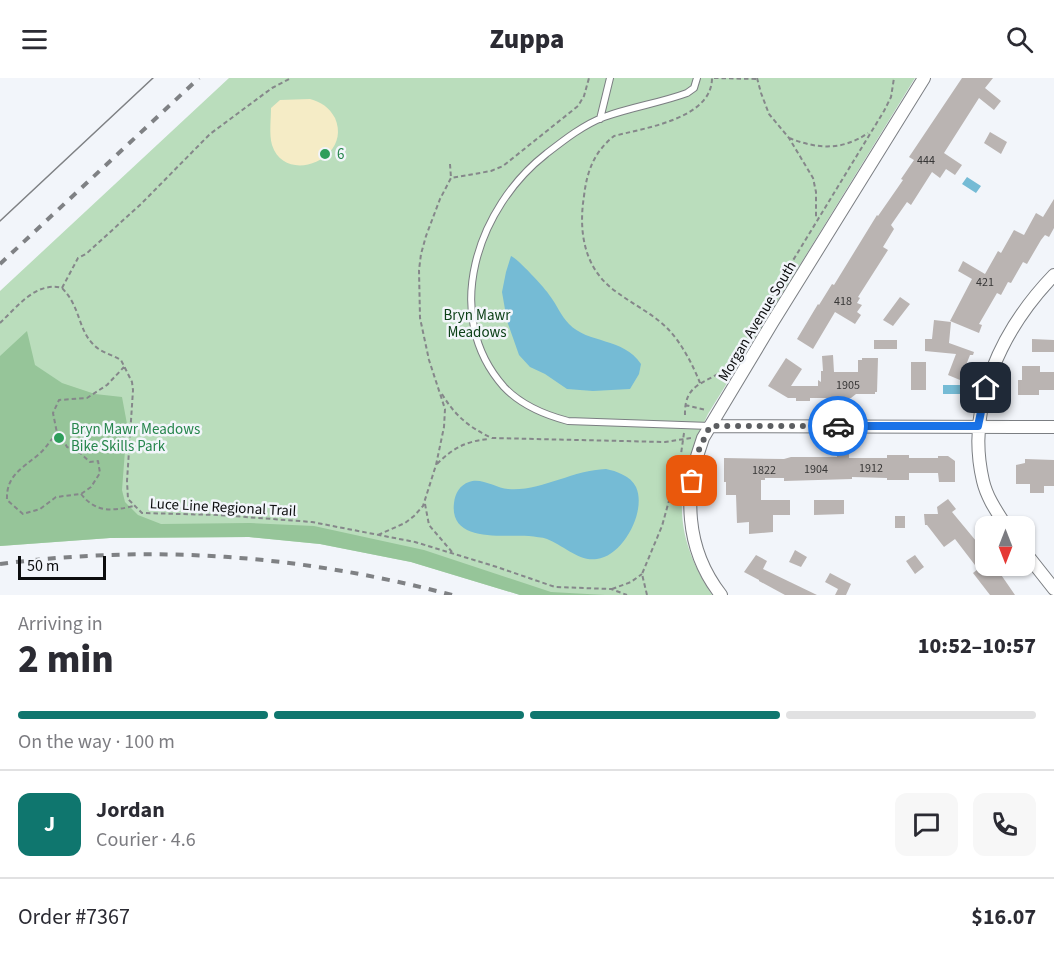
<!DOCTYPE html>
<html lang="en">
<head>
<meta charset="utf-8">
<style>
  body { margin:0; font-family:"Source Sans 3",sans-serif; background:#f7f7f7; color:#2b2b33; height:100vh; display:flex; flex-direction:column; font-size:22px; white-space:nowrap }
  * { box-sizing:border-box; margin:0 }
  p { font-size:20px; color:#7c7c81 }
  .icon { flex:none; width:33px; height:33px; fill:none; stroke:currentColor; stroke-width:2; stroke-linecap:round; stroke-linejoin:round }
  .map { position:relative; height:517px; overflow:hidden }
  .drawer { display:flex; flex-direction:column; background:#fff; flex:1 }
  .drawer>* { flex:none }
  .needle { width:39px; rotate:180deg }
  .fabs { position:absolute; left:975px; top:438px; display:grid; gap:12px }
  .fabs a { display:grid; place-items:center; width:60px; height:60px; border-radius:12px; background:#fff; box-shadow:0 2px 4px #0004; font-size:30px }
  .scale { position:absolute; left:18px; bottom:15px; width:88px; box-sizing:border-box; padding-left:6px; border:3px solid #0c0d0e; border-top:0; font-size:16px; line-height:21px; white-space:nowrap; color:#0c0d0e; -webkit-text-stroke:4px #f2f5fa; paint-order:stroke }
  .pin { position:absolute; display:grid; place-items:center; width:51px; height:51px; color:#fff; margin:-26px; border-radius:12px; box-shadow:0 3px 9px #0006 }
  .courier { position:absolute; display:grid; place-items:center; width:60px; height:60px; margin:-30px; border:4px solid #1a73e8; border-radius:50%; background:#fff; color:#222; box-shadow:0 2px 8px #0007 }
  .summary em { font-style:normal; font-weight:800 }
  .summary div { display:flex; flex-direction:column-reverse }
  .summary { display:flex; align-items:center; justify-content:space-between; height:102px; padding:0 18px }
  h1 { font-size:39px; font-weight:800; line-height:45px }
  .bar { display:grid; grid-template-columns:repeat(4,1fr); gap:9px 6px; align-content:center; height:72px; padding:0 18px }
  .bar i { height:8px; border-radius:4px; background:#e1e1e2 }
  .bar .selected { background:#0f766e }
  .bar p { grid-column:span 4 }
  .line { display:flex; align-items:center; gap:15px; padding:0 18px; border-top:2px solid #e1e1e2 }
  .line div { flex:1 }
  .round { display:grid; place-items:center; flex:none; width:63px; height:63px; border-radius:12px; background:#f7f7f7 }
  header { display:flex; justify-content:space-between; align-items:center; height:78px; padding:0 18px; background:#fff; font-size:27px; font-weight:800 }
  .map>svg:first-child { display:block }
  .green { fill:#baddbc }
  .forest { fill:#96c599 }
  .sand { fill:#f5ecc6 }
  .water { fill:#75bbd5 }
  .building { fill:#bab4b2 }
  .lines { fill:none; stroke-linecap:round; stroke-linejoin:round }
  .service-casing { stroke:#7b7e82; stroke-width:8 }
  .minor-casing { stroke:#7b7e82; stroke-width:14 }
  .path { stroke:#85878a; stroke-width:2; stroke-dasharray:4.5 3; stroke-linecap:butt }
  .service { stroke:#fff; stroke-width:6 }
  .minor { stroke:#fff; stroke-width:12 }
  .tram { stroke:#7f8184; stroke-width:1.5 }
  .rail { stroke:#7f8184; stroke-width:4; stroke-dasharray:8 8; stroke-linecap:butt }
  .done { stroke:#5c5e61; stroke-width:6; stroke-dasharray:0 10.8 }
  .route { stroke:#1a73e8; stroke-width:8 }
  .leisure-dot { fill:#2e9e5b; stroke:#f2f5fa; stroke-width:2 }
  .labels { text-anchor:middle; stroke-width:5; stroke-linejoin:round; paint-order:stroke }
  .number-label { font-size:12px; fill:#383737 }
  .leisure-label { font-size:15px; fill:#27864d; stroke:#f2f5fa; text-anchor:start }
  .park-label { font-size:15px; fill:#0c4017; stroke:#f2f5fa }
  .street-label { font-size:15px; fill:#0c0d0e; stroke:#f2f5fa }
</style>
</head>
<body>
<header><svg class="icon" aria-label="menu" viewBox="0 0 24 24"><path d="M4 6h16M4 12h16M4 18h16"/></svg>Zuppa<svg class="icon" aria-label="search" viewBox="0 0 24 24"><circle cx="10" cy="10" r="6"/><path d="M15 15l6 6"/></svg></header>
<div class="map">
<svg width="1054" height="517" viewBox="0 0 1054 517">
  <rect width="100%" height="100%" fill="#f2f5fa"/>
  <path class="green" d="M229,0H915L708,336C675,404 670,452 712,517H520L411,484L320,466L249,459L110,460L0,468V213Z"/>
  <path class="forest" d="M27,253L35,287L62,305L95,316L122,319L127,346L122,412L125,424L138,437L161,446L250,445L314,448L424,472L551,514L605,517H520L411,484L320,466L249,459L110,460L0,468V278Z"/>
  <path class="sand" d="M310,21C321,24 329,29 335,40C353,81 285,108 272,67C269,56 271,42 271,30L280,22Z"/>
  <path class="water" d="M967,99L981,108L976,115L962,106Z
    M511,178C517,180 546,211 550,218C557,227 561,238 569,246C588,266 623,259 641,286L639,296L630,311L593,313L567,311L545,296L530,289L519,277L507,243L502,214L506,194Z
    M943,307H960V316H943Z
    M606,391C616,393 631,398 636,409C647,433 623,478 597,481C579,484 563,467 547,461C542,459 535,459 529,458C505,456 449,466 454,425C455,415 460,407 469,404C481,399 496,410 508,411C540,414 572,392 606,391Z"/>
  <path class="building" d="M962,0H993L985,10L1001,23L994,32L979,20L944,75L962,87L955,97L946,91L940,100L932,94L911,127L907,124L891,147L894,151L883,169L888,172L858,219L860,220L857,225L862,227L857,234L861,237L855,246L835,234L813,271L797,261L818,226L819,227L832,206L834,207L877,137L878,138L903,102L901,101L914,82L909,79Z
    M990,54L1007,64L1001,76L984,65Z
    M1054,121V150L1049,159L1045,157L1041,162L1027,186L1023,184L1011,205L1008,204L1001,217L997,215L979,246L982,247L979,255L950,243L972,201L958,193L963,183L985,196L998,173L1001,175L1014,152L1024,157L1036,135L1043,139Z
    M900,219L910,226L893,248L883,242Z
    M934,242L951,244L949,265L974,274L973,277H970L960,302L948,297L956,276L925,273V261H932Z
    M1032,261L1054,262V274H1032Z
    M874,262H897V271H874Z
    M833,277L834,294H858V282H862V280H878L877,314H875V316H856L851,320H810V323H796V320H788L768,308L786,280L802,291L791,308H818V302L821,304V293H823L822,278Z
    M911,284H926V312H911Z
    M1022,288H1040V294H1054V312H1039V317H1018V302H1022Z
    M837,376H849V380H887V377H909V380H938V378H948L955,383V404H939L938,395H909V402H887V400L852,399V401L784,403V400H765V402H761V422H790V437H773V454L749,456V444L737,445L736,417H726V404H724V380L784,381L791,379H837Z
    M1025,381L1054,382V408H1044V415H1030V406H1016V387L1025,385Z
    M948,421L956,431L952,434L986,475V488H995L1015,517H990L973,495L978,491L955,461L944,469L927,447H925L924,436H938L937,429Z
    M814,422H844V436L814,437Z
    M895,438H905V450H895Z
    M795,472L807,479L801,489L789,484Z
    M756,477L767,483L763,491L817,517H785L759,503V502L744,494Z
    M915,477L924,489L915,496L906,483Z
    M830,495L851,506L846,517H835L838,511L825,504Z"/>
  <g class="lines">
    <g class="service-casing">
      <path id="service" d="M697,0L694,10L687,15C660,25 631,29 604,39C583,47 564,62 546,76C478,129 440,237 504,309C521,327 545,337 568,343L710,348
        M600,41L610,0"/>
    </g>
    <g class="minor-casing">
      <path id="minor" d="M710,348L1054,349
        M1006,448C997,434 987,420 983,403C965,327 1002,251 1054,197
        M1024,473L1054,511
        M721,517C685,471 683,414 703,360L772,245L924,0"/>
    </g>
    <path class="path" d="M714,0L757,1
      M757,0L761,15L769,36L789,60L813,100L816,114V141
      M789,60C817,71 842,73 868,55
      M450,86L451,100
      M62,210L78,180L86,176L142,125L210,56L272,10L291,0
      M0,245C17,229 36,203 62,210C80,228 78,250 92,265C99,274 111,276 121,282L132,304L133,312L127,403L128,421L142,435L219,437L312,444L415,464L497,489L555,509L611,511L627,517
      M700,305C693,287 681,264 667,250C653,236 634,227 618,215C585,193 578,156 584,118C587,93 594,74 614,58C644,50 712,41 712,0
      M442,316C455,338 470,350 492,360L665,364L691,360
      M685,327L706,332
      M685,337C684,303 708,306 728,289L884,33L891,19L894,0
      M58,360L53,335L59,322L87,320L107,307L124,289
      M62,360L67,369L78,373L90,384L98,383L100,395L91,409L81,416L56,419L40,431L23,436L7,422C6,397 22,391 39,376C44,372 48,366 52,361Z
      M437,386C453,370 466,363 489,361
      M81,416C96,435 112,433 134,428
      M425,426L429,447L452,474
      M378,457L405,445L414,438L423,428L436,387L444,349L445,331L429,282L420,240L419,192L421,176L426,158L440,121L451,100L491,93L503,88L578,28L584,18L589,0
      M612,511L631,504L642,496
      M647,517L642,496L662,448L680,383L684,355"/>
    <use href="#service" class="service"/>
    <use href="#minor" class="minor"/>
    <path class="tram" d="M0,143L153,0"/>
    <path class="rail" d="M0,186L199,0
      M0,486C155,466 301,477 452,517"/>
  </g>
  <g class="lines">
    <path class="done" d="M692,403L697,376L710,348H838"/>
    <path class="route" d="M838,348H978L986,310"/>
  </g>
  <g class="leisure-dot">
    <circle cx="325" cy="76" r="6"/>
    <circle cx="59" cy="360" r="6"/>
  </g>
  <g class="labels">
    <g class="number-label">
      <text x="926" y="86">444</text>
      <text x="985" y="208">421</text>
      <text x="843" y="227">418</text>
      <text x="848" y="311">1905</text>
      <text x="871" y="394">1912</text>
      <text x="816" y="395">1904</text>
      <text x="764" y="396">1822</text>
    </g>
    <g class="leisure-label">
      <text x="337" y="81">6</text>
      <text x="71" y="356">Bryn Mawr Meadows<tspan x="71" dy="17">Bike Skills Park</tspan></text>
    </g>
    <g class="park-label">
      <text x="477" y="242">Bryn Mawr<tspan x="477" dy="17">Meadows</tspan></text>
    </g>
    <g class="street-label">
      <text transform="translate(757 243) rotate(-59)" y="5">Morgan Avenue South</text>
      <text transform="translate(223 429) rotate(3)" y="5">Luce Line Regional Trail</text>
    </g>
  </g>
</svg>
<div class="fabs">
<a><svg class="needle" viewBox="-14 -14 28 28"><path d="M0-13l5 13h-10z" fill="#e53935"/><path d="M0 13l5-13h-10z" fill="#7c7c81"/></svg></a>
</div>
<div class="scale">50 m</div>
<div class="pin" style="left:692px;top:403px;background:#ea580c"><svg class="icon" aria-label="bag" viewBox="0 0 24 24"><path d="M5 8h14l-1 12H6zM9 8a3 3 0 0 1 6 0"/></svg></div>
<div class="pin" style="left:986px;top:310px;background:#1f2937"><svg class="icon" aria-label="home" viewBox="0 0 24 24"><path d="M3 11l9-7 9 7M6 9v11h12V9"/></svg></div>
<div class="courier" style="left:838px;top:348px"><svg class="icon" aria-label="car" viewBox="0 0 24 24"><path d="M5 17H2v-5l4-1 3-4h7l3 4 3 1v5h-3M9 17h6M6 11h13"/><circle cx="7" cy="17" r="2"/><circle cx="17" cy="17" r="2"/></svg></div>
</div>
<section class="drawer">
<div class="summary"><div><h1>2 min</h1><p>Arriving in</p></div><em>10:52–10:57</em></div>
<div class="bar"><i class="selected"></i><i class="selected"></i><i class="selected"></i><i></i><p>On the way · 100 m</p></div>
<div class="line" style="height:108px"><b class="round" style="background:#0f766e;color:#fff">J</b><div><b>Jordan</b><p>Courier · 4.6</p></div><a class="round"><svg class="icon" aria-label="chat" viewBox="0 0 24 24"><path d="M4 5h16v11H9l-5 4z"/></svg></a><a class="round"><svg class="icon" aria-label="phone" viewBox="0 0 24 24"><path d="M5 4h4l2 5-3 2q2 4 5 5l2-3 5 2v4C11 20 4 13 5 4z"/></svg></a></div>
<div class="line" style="height:78px"><div>Order #7367</div><b>$16.07</b></div>
</section>
</body>
</html>
